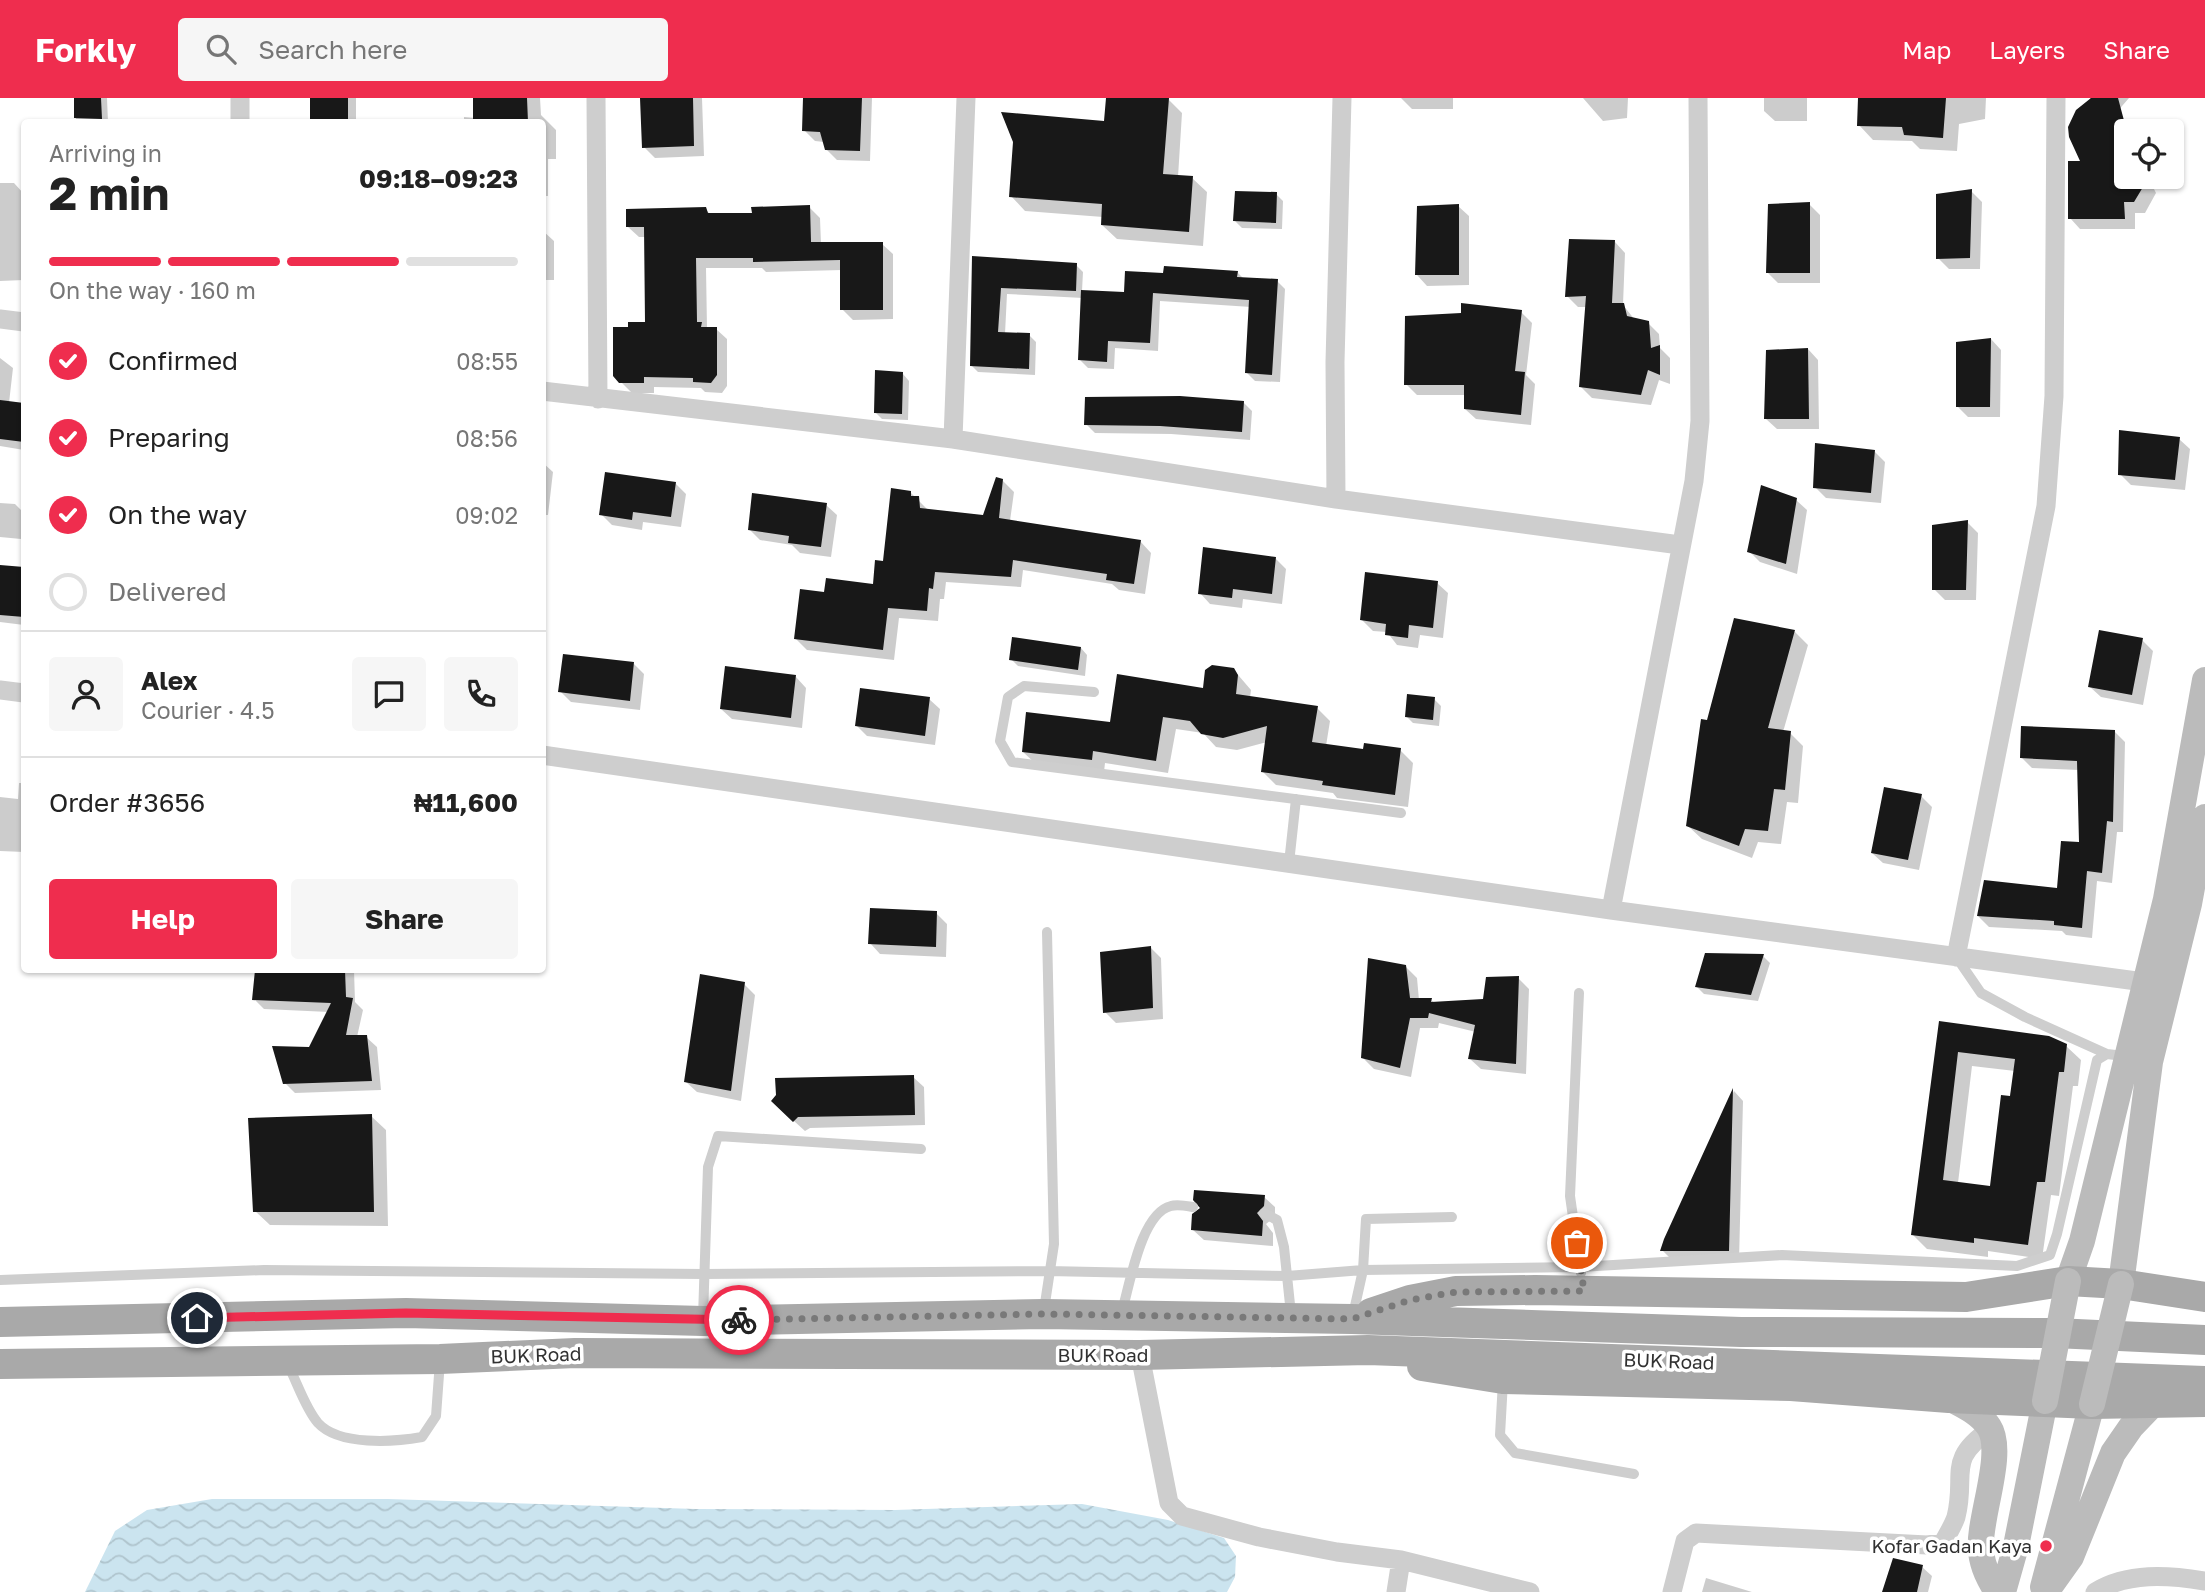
<!DOCTYPE html>
<html lang="en">
<head>
<meta charset="utf-8">
<style>
  body { margin:0; font-family:"Golos Text",sans-serif; background:#f6f6f6; color:#222; height:100vh; display:flex; flex-direction:column; font-size:26px; white-space:nowrap }
  * { box-sizing:border-box; margin:0 }
  p { font-size:23px; color:#767676 }
  .icon { flex:none; width:38px; height:38px; fill:none; stroke:currentColor; stroke-width:2; stroke-linecap:round; stroke-linejoin:round }
  .map { position:relative; flex:1; overflow:hidden }
  .drawer { position:absolute; left:21px; top:21px; width:525px; height:854px; display:flex; flex-direction:column; background:#fff; border-radius:7px; box-shadow:0 2px 5px #0004 }
  .drawer>* { flex:none }
  .tools { position:absolute; left:2114px; top:21px; display:grid; gap:14px }
  .tools a { display:grid; place-items:center; width:70px; height:70px; border-radius:7px; background:#fff; box-shadow:0 2px 5px #0004; font-size:35px }
  .pin { position:absolute; display:grid; place-items:center; width:60px; height:60px; color:#fff; margin:-30px; border:4px solid #fff; border-radius:50%; box-shadow:0 2px 7px #0007 }
  .courier { position:absolute; display:grid; place-items:center; width:70px; height:70px; margin:-35px; border:5px solid #ef2d4e; border-radius:50%; background:#fff; color:#222; box-shadow:0 2px 9px #0007 }
  .overview em { font-style:normal; font-weight:700 }
  .overview div { display:flex; flex-direction:column-reverse }
  .overview { display:flex; align-items:center; justify-content:space-between; height:119px; padding:0 28px }
  h1 { font-size:46px; font-weight:700; line-height:52px }
  .bar { display:grid; grid-template-columns:repeat(4,1fr); gap:10px 7px; align-content:center; height:84px; padding:0 28px }
  .bar i { height:9px; border-radius:5px; background:#e0e0e0 }
  .bar .selected { background:#ef2d4e }
  .bar p { grid-column:span 4 }
  .line { display:flex; align-items:center; gap:18px; padding:0 28px; border-top:2px solid #e0e0e0 }
  .line div { flex:1 }
  .round { display:grid; place-items:center; flex:none; width:74px; height:74px; border-radius:7px; background:#f6f6f6 }
  ol { padding:0 28px; list-style:none }
  li { display:flex; align-items:center; gap:21px; height:77px }
  li p { margin-inline-start:auto }
  li .icon { padding:7px; border-radius:50%; background:#ef2d4e; color:#fff; stroke-width:4 }
  li:last-child { color:#767676 }
  li i { width:38px; height:38px; border:4px solid #e0e0e0; border-radius:50% }
  .button { display:flex; gap:14px; margin-top:auto; padding:14px 28px }
  .button a { flex:1; height:80px; border-radius:7px; background:#ef2d4e; color:#fff; font-size:28px; font-weight:700; line-height:80px; text-align:center }
  .button a+a { background:#f6f6f6; color:#222 }
  header { display:flex; align-items:center; gap:42px; box-sizing:border-box; height:98px; padding:0 35px; background:#ef2d4e; color:#fff }
  header strong { font-size:33px }
  nav { display:flex; gap:38px; margin-inline-start:auto; font-size:24px }
  .search { width:490px; height:63px; background:#f6f6f6; display:flex; align-items:center; gap:18px; box-sizing:border-box; padding:0 24px; border-radius:7px; color:#767676; font-size:26px }
  .map>svg:first-child { display:block }
  .water { fill:url(#water-waves) }
  .shadow { fill:#0003; fill-rule:evenodd }
  .building { fill:#181818; fill-rule:evenodd }
  .lines { fill:none; stroke-linecap:round; stroke-linejoin:round }
  .lane { stroke:#cecece; stroke-width:10 }
  .street { stroke:#cecece; stroke-width:19 }
  .secondary { stroke:#bbb; stroke-width:26 }
  .primary { stroke:#a9a9a9; stroke-width:30 }
  .secondary-bridge { stroke:#bbb; stroke-width:26 }
  .done { stroke:#797979; stroke-width:7; stroke-dasharray:0 12.6 }
  .route { stroke:#ef2d4e; stroke-width:9 }
  .poi-dot { fill:#ef2d4e; stroke:#fff; stroke-width:2.5 }
  .labels { text-anchor:middle; stroke-width:7; stroke-linejoin:round; paint-order:stroke }
  .street-label { font-size:19px; fill:#313131; stroke:#fff }
  .poi-label { font-size:19px; fill:#313131; stroke:#fff; text-anchor:end }
</style>
</head>
<body>
<header>
<strong>Forkly</strong>
<div class="search"><svg class="icon" aria-label="search" viewBox="0 0 24 24"><circle cx="10" cy="10" r="6"/><path d="M15 15l6 6"/></svg>Search here</div>
<nav><a>Map</a><a>Layers</a><a>Share</a></nav>
</header>
<div class="map">
<svg width="2205" height="1494" viewBox="0 0 2205 1494">
  <defs>
    <pattern id="water-waves" width="16" height="10" patternUnits="userSpaceOnUse" patternTransform="scale(1.75)"><rect width="16" height="10" fill="#cbe4ef"/><path d="M0 5q4-4 8 0t8 0" fill="none" stroke="#afc4cd"/></pattern>
  </defs>
  <rect width="100%" height="100%" fill="#fff"/>
  <path class="water" d="M212,1401H388L696,1411L895,1412L1082,1406L1168,1422L1224,1440L1236,1458L1235,1479L1227,1494H85L115,1433L147,1412Z"/>
  <path class="shadow" d="M76,0H107L108,24H80L76,21Z
    M311,0H356V24H312Z
    M475,0H540L541,17L556,32V61H548V98H542V24H464V19L475,20Z
    M642,0H702L704,58L655,60L644,49Z
    M805,0H872L870,63L837,62L826,51L824,44L815,43L804,32Z
    M1108,0L1168,1L1182,15L1178,79L1192,80L1207,94L1203,148L1117,141L1102,127L1103,119L1025,113L1011,98L1106,25Z
    M1401,0H1453V11H1412Z
    M1583,0H1628L1627,20L1603,23Z
    M1764,0H1807V23H1775L1764,13Z
    M1860,0H1986L1985,21L1959,26L1957,53L1920,51L1912,43L1873,42L1859,27Z
    M2090,0H2129L2116,15L2134,33H2126V79H2148L2156,95L2145,115H2135V131H2080L2070,120L2082,64Z
    M0,85H14L24,96V182L0,183Z
    M1971,93L1982,104L1980,171H1949L1938,160Z
    M1276,96L1283,103L1282,131L1242,130L1235,123Z
    M1809,106L1820,117V185H1778L1768,175Z
    M1458,108L1469,118V187L1427,188L1417,177Z
    M809,109L820,120L821,146H882L893,156V221L853,222L842,211V172L766,174L762,170H706L707,230L716,231L727,241V288L722,295L705,294L701,290L654,289V295H632L614,277L630,231L646,226V139H639L628,129L705,111L711,117H753Z
    M542,132L554,143V182H542Z
    M1615,144L1625,155L1623,207L1635,222L1648,225L1659,236L1660,250L1670,260V286L1659,282L1651,307L1592,300L1581,289L1587,209H1578L1567,198Z
    M974,160L1076,167L1083,174L1082,193L1125,196L1165,177L1237,174L1244,181L1277,183L1285,191L1280,284L1255,283L1247,275L1251,209L1160,203L1158,253L1115,250L1114,271L1088,270L1080,262L1083,200L1007,196L1005,236L1029,237L1036,244L1035,277L978,274L971,267Z
    M1521,214L1532,225L1526,277L1535,286L1531,327L1476,321L1465,311L1466,297H1417L1406,286Z
    M1991,241L2001,252L2000,319H1968L1958,309Z
    M1808,251L1818,262L1819,331H1777L1766,321Z
    M0,260L13,270L9,305L24,307V352L0,348Z
    M903,276L909,283L908,322L882,321L875,314Z
    M1243,304L1252,313L1250,342L1171,336L1095,335L1086,326Z
    M2179,341L2190,351L2185,392L2131,387L2120,376Z
    M1875,354L1885,364L1881,405L1826,400L1815,389Z
    M542,364L553,374L548,417H542Z
    M1002,382L1014,394L1010,423L1140,443L1151,455L1145,496L1119,492L1112,486L1023,472L1021,489L946,484L944,501H940L938,523L899,520L894,562L807,552L796,541L825,495L874,488L911,395L929,413L984,419Z
    M675,385L686,396L681,429L643,424L642,432L612,427L601,416Z
    M1796,402L1807,412L1797,476L1760,464L1749,453Z
    M0,405L15,406L24,415L21,441L0,439Z
    M826,407L837,417L831,459L800,455L792,447L760,442L750,432Z
    M1967,424L1978,435L1976,502H1945L1934,491Z
    M1275,460L1286,471L1282,506L1243,501L1242,510L1210,506L1200,495Z
    M0,469L24,471V527L0,524Z
    M1437,485L1448,495L1443,540L1420,537L1418,550L1397,547L1387,534L1373,533L1362,522Z
    M1735,522L1795,534L1808,547L1783,634L1790,635L1803,648L1798,705L1787,704L1781,746L1758,744L1752,760L1702,741L1688,728L1708,624Z
    M2142,542L2153,553L2143,607L2101,599L2090,589Z
    M1081,550L1087,557L1085,578L1018,568L1011,561Z
    M634,566L644,576L640,612L571,604L560,593Z
    M1233,571L1251,592L1250,600L1317,610L1330,623L1326,648L1365,653L1400,652L1413,665L1408,709L1337,700L1333,695L1276,687L1263,674L1267,644L1237,652L1216,649L1203,635L1176,631L1168,675L1105,665L1104,674L1037,667L1023,654L1204,592Z
    M796,579L806,590L802,630L732,621L721,611Z
    M929,601L940,611L935,647L867,638L856,627Z
    M1434,601L1441,608L1439,628L1413,625L1406,618Z
    M2114,633L2125,644L2123,734H2117L2112,785L2097,783L2092,840L2066,837L2062,833L1989,829L1978,818L2059,792L2080,746L2079,672L2032,670L2022,660Z
    M19,685H24V754L0,753V699L18,701Z
    M1921,698L1932,709L1919,772L1883,765L1872,755Z
    M936,815L947,826L946,859L880,856L870,845Z
    M1150,849L1161,860L1163,921L1116,925L1105,914Z
    M1763,858L1770,865L1758,903L1704,896L1697,889Z
    M1406,869L1417,880L1419,902H1431L1435,905L1484,903L1518,880L1529,891L1526,976L1481,971L1470,961L1476,934L1439,925L1438,930H1420L1411,979L1374,971L1363,960Z
    M256,872H354L355,904L363,912L357,939H366L377,949L381,992L295,995L285,985L310,951L329,914L264,911L254,901Z
    M744,886L755,897L741,1003L697,994L686,984Z
    M1941,925L2066,948L2081,962L2078,988H2073L2059,1098L2051,1097L2042,1161L1988,1153V1159L1927,1151L1913,1137ZM1972,968L2015,973L1992,1089L1958,1085Z
    M913,979L924,989L925,1027L810,1030L805,1033L784,1014Z
    M1734,993L1743,1003L1739,1163H1673L1662,1152Z
    M371,1018L386,1032L388,1128L270,1127L255,1113Z
    M1264,1099L1275,1109V1119L1266,1126L1273,1135V1148L1204,1142L1193,1132Z
    M1922,1469L1932,1478L1928,1494H1883L1889,1473Z
    M1706,1480L1752,1494H1702Z"/>
  <path class="building" d="M74,0H101L102,21L74,20Z
    M310,0H348V24H310Z
    M473,0H527L528,24H473Z
    M640,0H693L694,48L642,50Z
    M803,0H862L860,53L825,52L820,34L802,33Z
    M1106,0H1169L1163,76L1193,78L1189,134L1101,127L1102,106L1009,99L1013,44L1001,14L1104,23Z
    M1858,0H1946L1943,40L1904,37L1902,29L1857,28Z
    M2091,0H2118L2126,30L2115,62H2126V79H2149L2134,104H2124L2125,121H2068V63H2080L2069,39L2068,29L2076,12Z
    M1972,91L1970,160L1936,161V96Z
    M1235,93L1277,94L1276,125L1233,123Z
    M1810,104V175H1766L1768,106Z
    M1459,106V177H1415L1417,108Z
    M810,107L811,144H883V212H840V162L753,164V160H696L697,224H702L701,229H717V277L711,285L693,284V280L644,279V285H619L613,278V229H628V224H645L644,129H626V111L706,109L708,115H752L751,109Z
    M1569,141L1615,142L1612,205H1624L1627,218L1649,223L1651,250L1660,247V277L1648,272L1641,297L1579,289L1586,198L1565,199Z
    M972,158L1077,165L1076,193L1001,190L998,234L1030,235L1029,271L970,268Z
    M1164,168L1238,173L1237,179L1278,181L1272,277L1245,275L1249,202L1153,195L1150,245L1108,243L1107,264L1078,262L1081,192L1124,194L1125,173L1163,175Z
    M1461,205L1522,212L1515,273L1525,274L1521,317L1464,311V287H1404L1405,218L1461,215Z
    M1991,240L1990,309H1956V244Z
    M1808,250L1809,321H1764L1766,252Z
    M875,272L903,274L902,316L874,315Z
    M1180,298L1244,303L1242,334L1160,328L1084,327L1085,299Z
    M0,302L24,305V344L0,341Z
    M2119,332L2180,339L2175,382L2118,377Z
    M1815,345L1875,352L1871,395L1813,390Z
    M605,374L676,384L671,419L633,414L632,422L599,417Z
    M996,379L1003,381L999,420L1141,442L1134,486L1106,482L1107,476L1013,462L1011,479L935,474L933,491L929,490L927,513L888,510L883,552L794,541L800,491L824,494L826,480L873,486L875,462L883,463L891,390L911,393V398H919L920,410L983,417Z
    M1761,387L1797,400L1786,466L1747,454Z
    M752,395L827,405L821,449L788,445L789,438L748,432Z
    M1968,422L1966,492H1932V427Z
    M1203,449L1276,459L1272,496L1233,491L1232,500L1198,496Z
    M0,467L24,469V519L0,517Z
    M1365,474L1438,483L1433,530L1409,527L1408,540L1385,537L1386,526L1360,522Z
    M1734,520L1795,532L1768,630L1791,633L1785,692L1774,691L1768,733L1745,731L1739,748L1686,728L1701,621L1707,622Z
    M2099,532L2143,540L2132,597L2088,589Z
    M1012,539L1081,549L1078,572L1009,562Z
    M563,556L634,564L630,603L558,594Z
    M1212,567L1234,570L1238,577L1236,596L1318,608L1312,644L1363,651L1364,645L1401,650L1395,697L1322,687L1323,683L1261,674L1267,628L1223,640L1201,636L1190,623L1163,619L1156,663L1093,653L1092,662L1022,654L1026,614L1110,624L1117,576L1203,590L1205,572Z
    M725,568L796,577L791,620L720,611Z
    M860,590L930,599L925,638L855,628Z
    M1407,596L1435,599L1433,622L1405,619Z
    M2021,628L2115,632L2113,724L2107,723L2102,775L2087,773L2082,830L2054,827V823L1977,818L1984,782L2057,790L2061,743L2079,744L2077,663L2020,660Z
    M1884,689L1922,696L1908,762L1871,755Z
    M870,810L937,813L936,849L868,846Z
    M1151,848L1153,910L1103,915L1100,854Z
    M1705,855L1764,856L1751,897L1695,889Z
    M1368,860L1406,867L1410,900H1432L1431,904L1483,901L1486,879L1519,878L1516,966L1468,961L1475,927L1429,915L1428,920H1410L1400,970L1361,960Z
    M255,872H345L346,899L353,900L346,937H367L372,983L283,986L272,948L309,949L331,905L252,902Z
    M700,876L745,884L731,993L684,984Z
    M1939,923L2049,938L2067,946L2064,974H2059L2045,1084H2037L2028,1147L1974,1140V1145L1911,1137ZM1958,954L2015,961L2010,998L2001,997L1990,1088L1943,1082Z
    M914,977L915,1017L798,1019L793,1024L771,1003L776,997L775,980Z
    M1733,990L1729,1153H1660L1664,1141Z
    M372,1016L374,1114H253L248,1020Z
    M1194,1092L1265,1097L1264,1108L1257,1115L1263,1123L1262,1138L1191,1132L1192,1116L1200,1110L1193,1102Z
    M1893,1460L1923,1467L1917,1494H1882Z"/>
  <g class="lines">
    <path class="lane" d="M1094,594L1024,588L1008,599L1000,643L1012,664L1401,715
      M1289,765L1296,701
      M1957,860L1981,895L2025,919L2107,956
      M1579,895L1570,1098L1581,1175
      M1264,1115L1277,1122L1284,1149L1291,1216
      M0,1182L264,1172L704,1176L1048,1173L1287,1178L1363,1172L1366,1121L1452,1119
      M1044,1212L1054,1146L1047,834
      M1122,1213C1130,1186 1141,1115 1171,1108C1177,1106 1187,1108 1193,1109
      M1353,1217L1363,1172L1580,1169L1782,1157L2017,1168L2050,1157L2057,1136L2097,962L2107,956L2124,958
      M703,1219L708,1069L718,1038L921,1051
      M288,1267C297,1284 305,1310 318,1325C339,1348 394,1344 422,1339L436,1318L440,1263
      M1503,1283L1500,1337L1515,1355L1634,1376"/>
    <path class="street" d="M240,0V24
      M596,0L598,301
      M0,221L24,224
      M542,293L953,341L1336,401L1680,447
      M953,341L966,0
      M1336,401L1335,264L1342,0
      M0,592L24,595
      M542,657L1611,812L2159,886
      M1611,812L1694,383L1700,323L1698,0
      M1956,859L2046,408L2054,298L2056,0
      M1140,1257L1169,1405L1182,1418L1259,1439L1337,1454L1401,1462L1530,1494
      M1396,1494L1401,1462
      M1672,1494L1685,1443L1696,1435L1927,1447L1943,1445C1947,1437 1953,1428 1956,1419C1967,1376 1945,1362 1991,1331
      M2095,1494C2128,1474 2168,1477 2205,1483"/>
    <path class="secondary" d="M2068,1183L2082,1143L2166,801L2205,582
      M2121,1186L2150,964L2189,806L2205,719
      M1949,1300C1964,1308 1980,1315 1989,1329C2006,1355 1977,1424 1981,1454C1983,1470 1989,1481 1997,1494
      M2043,1489L2092,1306
      M2003,1494L2016,1448L2045,1303
      M2046,1494L2071,1459L2113,1355L2131,1329L2155,1304"/>
    <path class="primary" d="M1371,1215L1410,1202L1456,1193L1535,1192L1966,1199L2068,1183L2121,1186L2205,1199
      M0,1224L406,1215L703,1223L1044,1216L1352,1221L1741,1234L2055,1235L2205,1242
      M0,1266L440,1261L575,1255L1140,1257L1368,1252L2205,1283
      M1422,1268L1503,1281L1791,1288L1949,1300L2092,1306L2205,1304"/>
    <path class="secondary-bridge" d="M2045,1303L2068,1183
      M2092,1306L2121,1186"/>
  </g>
  <g class="lines">
    <path class="done" d="M739,1222L1044,1216L1352,1221L1410,1202L1456,1194L1584,1193L1577,1145"/>
    <path class="route" d="M197,1220L406,1215L739,1222"/>
  </g>
  <circle class="poi-dot" cx="2046" cy="1448" r="7"/>
  <g class="labels">
    <g class="street-label">
      <text transform="translate(536 1257) rotate(-2)" y="7">BUK Road</text>
      <text x="1103" y="1264">BUK Road</text>
      <text transform="translate(1669 1263) rotate(2)" y="7">BUK Road</text>
    </g>
    <g class="poi-label">
      <text x="2032" y="1455">Kofar Gadan Kaya</text>
    </g>
  </g>
</svg>
<div class="tools">
<a><svg class="icon" aria-label="locate" viewBox="0 0 24 24"><circle cx="12" cy="12" r="6"/><path d="M12 2v4M12 18v4M2 12h4M18 12h4"/></svg></a>
</div>
<div class="pin" style="left:1577px;top:1145px;background:#ea580c"><svg class="icon" aria-label="bag" viewBox="0 0 24 24"><path d="M5 8h14l-1 12H6zM9 8a3 3 0 0 1 6 0"/></svg></div>
<div class="pin" style="left:197px;top:1220px;background:#1f2937"><svg class="icon" aria-label="home" viewBox="0 0 24 24"><path d="M3 11l9-7 9 7M6 9v11h12V9"/></svg></div>
<div class="courier" style="left:739px;top:1222px"><svg class="icon" aria-label="bike" viewBox="0 0 24 24"><circle cx="6" cy="16" r="4"/><circle cx="18" cy="16" r="4"/><path d="M6 16l4-8h5l3 8M10 8l3 8H6M13 5h3"/></svg></div>
<section class="drawer">
<div class="overview"><div><h1>2 min</h1><p>Arriving in</p></div><em>09:18–09:23</em></div>
<div class="bar"><i class="selected"></i><i class="selected"></i><i class="selected"></i><i></i><p>On the way · 160 m</p></div>
<ol>
<li><svg class="icon" aria-label="check" viewBox="0 0 24 24"><path d="M5 12l5 5 9-10"/></svg>Confirmed<p>08:55</p></li>
<li><svg class="icon" aria-label="check" viewBox="0 0 24 24"><path d="M5 12l5 5 9-10"/></svg>Preparing<p>08:56</p></li>
<li><svg class="icon" aria-label="check" viewBox="0 0 24 24"><path d="M5 12l5 5 9-10"/></svg>On the way<p>09:02</p></li>
<li><i></i>Delivered</li>
</ol>
<div class="line" style="height:126px"><a class="round"><svg class="icon" aria-label="person" viewBox="0 0 24 24"><circle cx="12" cy="8" r="4"/><path d="M4 21q1-7 8-7t8 7"/></svg></a><div><b>Alex</b><p>Courier · 4.5</p></div><a class="round"><svg class="icon" aria-label="chat" viewBox="0 0 24 24"><path d="M4 5h16v11H9l-5 4z"/></svg></a><a class="round"><svg class="icon" aria-label="phone" viewBox="0 0 24 24"><path d="M5 4h4l2 5-3 2q2 4 5 5l2-3 5 2v4C11 20 4 13 5 4z"/></svg></a></div>
<div class="line" style="height:91px"><div>Order #3656</div><b>₦11,600</b></div>
<div class="button"><a>Help</a><a>Share</a></div>
</section>
</div>
</body>
</html>
